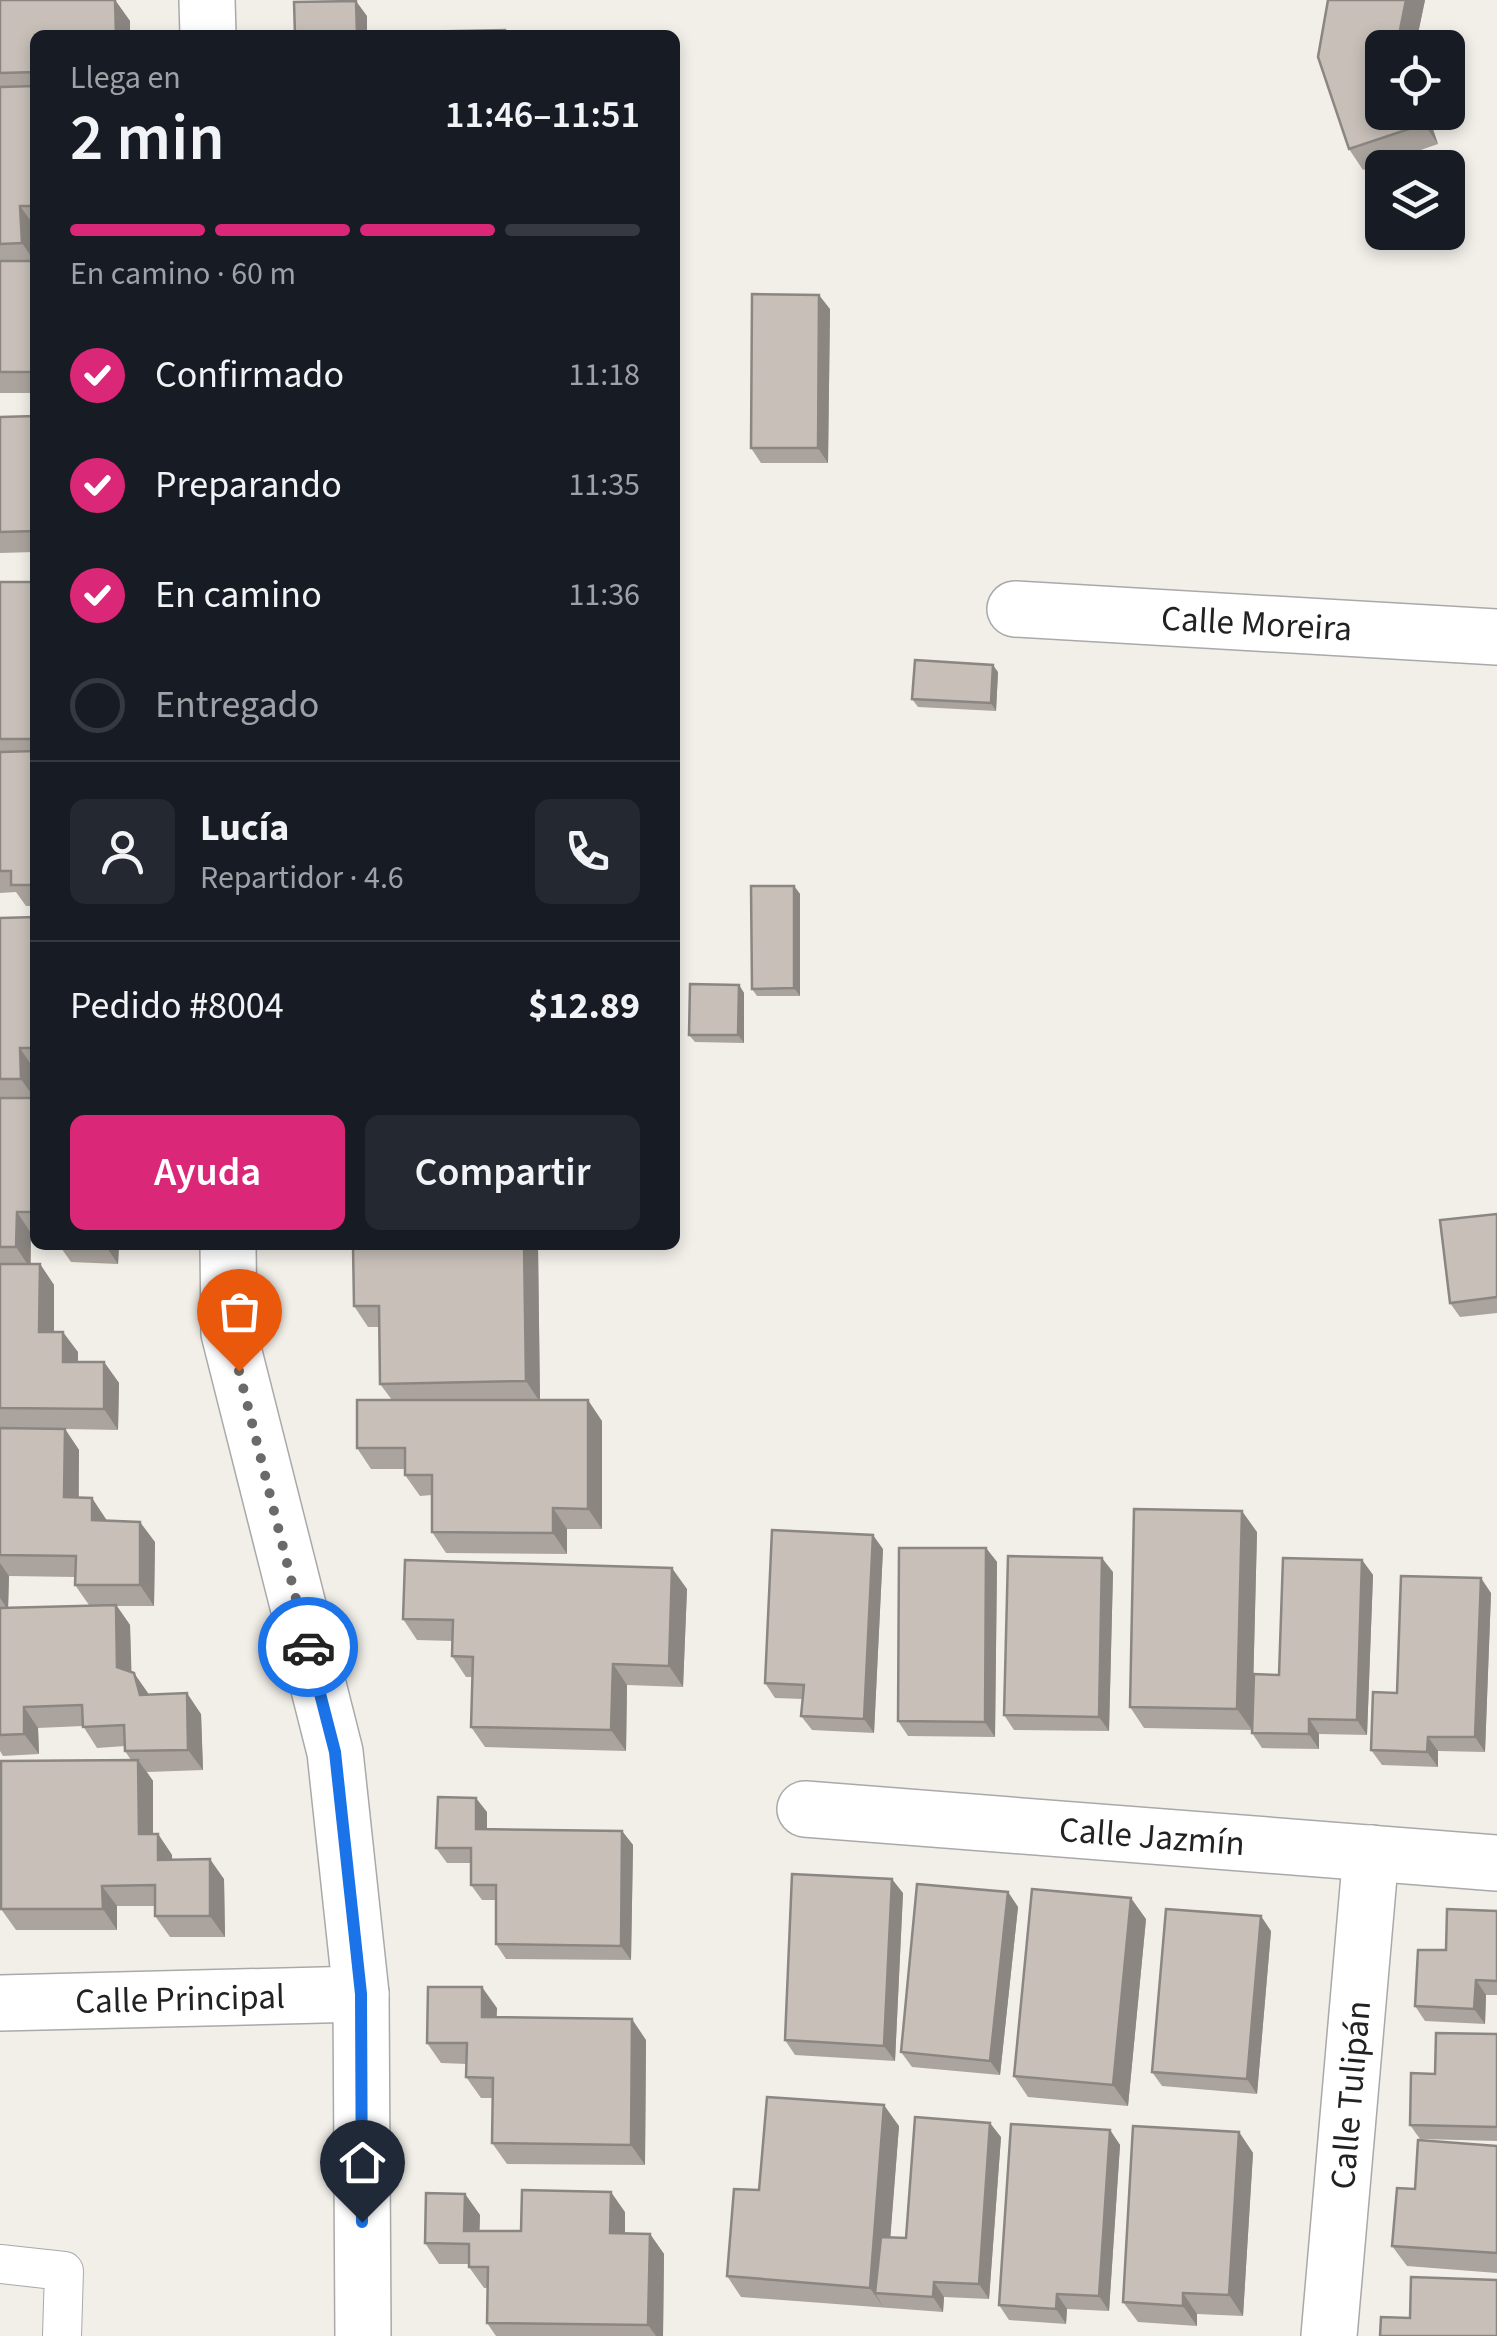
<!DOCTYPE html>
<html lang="es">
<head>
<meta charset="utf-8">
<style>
  body { margin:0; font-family:"Source Sans 3",sans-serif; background:#242831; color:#f1f3f6; height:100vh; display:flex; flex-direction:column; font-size:38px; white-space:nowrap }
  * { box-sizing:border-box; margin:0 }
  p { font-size:32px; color:#9ea1a6 }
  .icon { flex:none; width:55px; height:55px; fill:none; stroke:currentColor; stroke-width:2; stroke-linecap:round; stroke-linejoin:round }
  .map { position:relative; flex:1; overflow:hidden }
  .panel { position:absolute; left:30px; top:30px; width:650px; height:1220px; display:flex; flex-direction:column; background:#171b24; border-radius:15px; box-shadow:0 5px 15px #0003 }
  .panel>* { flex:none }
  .controls { position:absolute; left:1365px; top:30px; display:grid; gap:20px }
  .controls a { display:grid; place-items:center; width:100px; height:100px; border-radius:15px; background:#171b24; box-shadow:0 5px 15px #0003; font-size:50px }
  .pin { position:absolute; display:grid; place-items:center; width:85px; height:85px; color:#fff; margin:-102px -42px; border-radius:50% 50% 50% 0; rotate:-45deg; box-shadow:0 0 10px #0007 }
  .pin .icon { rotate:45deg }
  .courier { position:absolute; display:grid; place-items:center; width:100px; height:100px; margin:-50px; border:8px solid #1a73e8; border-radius:50%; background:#fff; color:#222; box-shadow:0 2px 12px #0007 }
  .headline em { font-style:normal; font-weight:600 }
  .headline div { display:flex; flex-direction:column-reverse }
  .headline { display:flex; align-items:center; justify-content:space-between; height:170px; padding:0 40px }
  h1 { font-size:65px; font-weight:600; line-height:75px }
  .bar { display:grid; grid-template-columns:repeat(4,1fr); gap:15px 10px; align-content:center; height:120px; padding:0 40px }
  .bar i { height:12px; border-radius:8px; background:#363941 }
  .bar .selected { background:#db2777 }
  .bar p { grid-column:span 4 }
  .line { display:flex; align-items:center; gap:25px; padding:0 40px; border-top:2px solid #363941 }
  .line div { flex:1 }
  .round { display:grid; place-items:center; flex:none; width:105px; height:105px; border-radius:15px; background:#242831 }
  ol { padding:0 40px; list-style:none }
  li { display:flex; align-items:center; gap:30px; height:110px }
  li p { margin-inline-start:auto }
  li .icon { padding:10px; border-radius:50%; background:#db2777; color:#fff; stroke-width:4 }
  li:last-child { color:#9ea1a6 }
  li i { width:55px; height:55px; border:5px solid #363941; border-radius:50% }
  .cta { display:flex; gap:20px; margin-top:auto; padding:20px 40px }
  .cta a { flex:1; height:115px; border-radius:15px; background:#db2777; color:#fff; font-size:40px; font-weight:600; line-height:115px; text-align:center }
  .cta a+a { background:#242831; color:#f1f3f6 }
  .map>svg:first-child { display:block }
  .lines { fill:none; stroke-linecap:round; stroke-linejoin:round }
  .lane-casing { stroke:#a9a9a9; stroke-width:40 }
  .street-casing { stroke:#a9a9a9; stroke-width:58 }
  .lane { stroke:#fff; stroke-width:38 }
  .street { stroke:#fff; stroke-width:55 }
  .wall { fill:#aba49e; fill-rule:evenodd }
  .shaded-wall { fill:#8b8681 }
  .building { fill:#c7bfb8; stroke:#8b8681; stroke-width:2.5 }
  .done { stroke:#6b6a68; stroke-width:10; stroke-dasharray:0 18 }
  .route { stroke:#1a73e8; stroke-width:12 }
  .labels { text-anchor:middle; stroke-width:8; stroke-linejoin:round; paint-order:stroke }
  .street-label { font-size:35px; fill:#222; stroke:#fff }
</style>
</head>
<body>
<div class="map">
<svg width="1497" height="2336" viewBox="0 0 1497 2336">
  <rect width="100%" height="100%" fill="#f2efe9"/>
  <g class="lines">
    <g class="lane-casing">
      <path id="lane" d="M0,2264L64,2271L62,2336"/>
    </g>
    <g class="street-casing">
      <g id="street">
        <path d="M207,0L208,35"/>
        <path id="s1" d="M1015,609L1497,637"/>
        <path d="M228,1245L229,1333L335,1752L361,1994L363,2336"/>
        <path id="s2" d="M805,1809L1497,1863"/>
        <path id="s3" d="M0,2003L361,1994"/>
        <path id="s4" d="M1329,2336L1371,1853"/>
      </g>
    </g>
    <use href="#lane" class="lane"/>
    <use href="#street" class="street"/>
  </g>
  <path class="wall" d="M0,0H115L130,21V35H35V393H0Z
    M1328,0H1425L1415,48H1382V112H1427L1438,144L1363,170L1349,149L1318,57Z
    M830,309L828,463H761L751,448Z
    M35,416V552L0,553V417Z
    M0,582H35V906H26L16,892L0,893Z
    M998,672L996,711L918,707L912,699Z
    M794,886L800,894V996H757L752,989Z
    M35,917V1233H31V1264H40L54,1285V1332L78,1352V1362H104L119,1383L118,1430L65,1429L79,1450V1498H92L106,1521L155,1542L154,1606H117L130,1625L131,1672L149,1695L201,1714L203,1770L147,1772L153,1781V1834H158L172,1855V1860L224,1879L225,1937H170L155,1916V1906H117V1930H16L1,1909L131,1760L125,1751V1746L97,1748L83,1726L38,1728L39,1754L3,1756L0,1751V918ZM9,1576L75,1577V1585L89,1605L8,1608Z
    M739,985L744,993V1043L695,1042L689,1035Z
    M1497,1214V1313L1460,1317L1450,1303Z
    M59,1245H119L118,1264L71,1262Z
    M538,1245L540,1400L602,1421V1529H567V1554L446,1553L432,1532V1495L420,1496L405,1475V1469H371L357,1448L392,1400L380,1384L379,1327H368L354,1306Z
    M1257,1532L1252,1730L1144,1728L1130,1707Z
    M986,1548L997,1562L995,1737L908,1736L898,1721Z
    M883,1549L874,1733L812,1730L801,1716L803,1699L775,1698L765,1683Z
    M1362,1560L1373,1575L1367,1735L1319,1734V1749L1262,1748L1252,1733L1279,1675Z
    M1113,1572L1109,1731L1014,1730L1004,1715Z
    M687,1589L683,1687L627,1685L626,1751L485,1747L471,1727L473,1677H466L452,1656L453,1641L417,1640L403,1619Z
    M1491,1593L1485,1752L1438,1751V1767L1382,1765L1371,1750L1397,1693Z
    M487,1812V1829L622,1831L633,1845L631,1960L506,1959L496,1944V1900H482L471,1885V1863H447L436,1848Z
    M1008,1892L1018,1907L1000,2075L912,2067L901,2052Z
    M903,1893L895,2061L795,2055L785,2040Z
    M1497,1911V1995H1486L1485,2024L1425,2021L1415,2006L1446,1950Z
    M1146,1919L1128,2106L1028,2097L1014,2076Z
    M1271,1931L1257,2094L1162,2086L1152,2072Z
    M497,2008L496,2017L646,2040L645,2165L507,2164L492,2143L493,2098H481L466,2077L467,2064L441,2063L427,2043Z
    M1497,2034V2141L1420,2139L1410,2125L1435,2074Z
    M899,2126L890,2238H906L1001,2137L989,2299L944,2297L943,2312L741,2297L727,2276L759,2190Z
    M1110,2130L1120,2145L1109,2311L1067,2309L1066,2324L1009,2320L999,2305Z
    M1239,2132L1253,2153L1243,2316L1197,2314V2326L1138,2322L1123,2302Z
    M1497,2146V2273L1407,2266L1392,2246L1415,2189Z
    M465,2194L480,2215L479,2231H521L625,2212V2233L650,2234L664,2254L663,2336H496L487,2323L488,2288H484L469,2267V2264H439L425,2243Z"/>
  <path class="shaded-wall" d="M115,0L130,21V35H116Z
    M1406,0H1425L1415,48H1398L1397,45Z
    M356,1L367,16V35L357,33Z
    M1420,112H1427L1438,144L1424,124Z
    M20,206L35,227V262L22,243Z
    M819,295L830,309L828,463L818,448Z
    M993,665L998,672L996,711L991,703Z
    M794,886L800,894V996L794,988Z
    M739,985L744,993V1043L738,1035Z
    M20,1048L34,1069L35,1099L21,1079Z
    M17,1212L31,1233L30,1268L16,1247Z
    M105,1245H119L118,1264Z
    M524,1245H538L540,1402L526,1381Z
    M40,1264L54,1285V1353L39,1332Z
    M63,1332L78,1352L77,1382L63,1362Z
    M104,1362L119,1383L118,1430L104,1409Z
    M588,1400L602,1421V1529L588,1509Z
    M65,1429L79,1450L78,1518L64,1497Z
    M92,1498L106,1519L107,1541L92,1520Z
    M553,1508L567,1529V1554L553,1533Z
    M1242,1511L1257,1532L1252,1730L1237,1709Z
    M140,1522L155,1542L154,1606L140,1585Z
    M873,1535L883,1549L874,1733L864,1719Z
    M986,1548L997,1562L995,1737L985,1722Z
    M1102,1558L1113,1572L1109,1731L1099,1717Z
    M1362,1560L1373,1575L1367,1735L1357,1720Z
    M0,1563L9,1576L8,1610L0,1598Z
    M672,1568L687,1589L683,1687L669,1666Z
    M1481,1578L1491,1593L1485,1752L1475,1737Z
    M116,1605L130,1625L132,1688L117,1667Z
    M613,1664L627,1685L626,1751L611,1730Z
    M134,1673L148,1693L154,1716L140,1695Z
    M187,1693L201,1714L203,1770L188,1750Z
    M24,1707L38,1728L39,1754L24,1734Z
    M1309,1719L1319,1734V1749L1309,1734Z
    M1428,1737L1438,1751V1767L1427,1752Z
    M138,1760L153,1781V1855L139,1834Z
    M476,1798L487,1812V1844L476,1829Z
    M622,1831L633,1845L631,1960L621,1946Z
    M158,1834L172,1855L173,1881L158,1860Z
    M210,1859L224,1879L225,1937L210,1916Z
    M892,1879L903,1893L895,2061L884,2046Z
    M102,1886L117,1906V1930L103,1909Z
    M1008,1892L1018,1907L1000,2075L990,2061Z
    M1131,1898L1146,1919L1128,2106L1113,2085Z
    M1261,1916L1271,1931L1257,2094L1247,2079Z
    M1476,1980L1486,1995L1485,2024L1474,2009Z
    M482,1987L497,2008L496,2038L482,2017Z
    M632,2019L646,2040L645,2165L631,2145Z
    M884,2105L899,2126L886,2294L875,2293L884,2308L870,2288Z
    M990,2123L1001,2137L989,2299L979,2284Z
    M1110,2130L1120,2145L1109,2311L1099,2296Z
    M1239,2132L1253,2153L1243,2316L1229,2295Z
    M611,2192L625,2212V2254L610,2233Z
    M465,2194L480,2215L479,2252L464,2231Z
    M650,2234L664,2254L663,2336H656L648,2325Z
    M934,2282L944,2297L943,2312L933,2297Z
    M1183,2293L1197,2314V2326L1183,2306Z
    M1057,2294L1067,2309L1066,2324L1056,2309Z"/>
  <path class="building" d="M0,0H115L116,35H35V72L0,73Z
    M1328,0H1406L1397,45L1398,48H1382V112H1420L1424,124L1349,149L1318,57Z
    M356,1L357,33L505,30V35H295L294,2Z
    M35,86V206H20L22,243L0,244V87Z
    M0,261H35V372H0Z
    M752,294L819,295L818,448H751Z
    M35,416V531L0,532V417Z
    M0,582H35V739H0Z
    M915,660L993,665L991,703L912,699Z
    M35,751V885H11V871H0V752Z
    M751,886H794V988L752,989Z
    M35,917V1048H20L21,1079H0V918Z
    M690,984L739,985L738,1035H689Z
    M0,1098H35V1212H17L16,1247H0Z
    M1497,1214V1297L1450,1303L1440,1220Z
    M353,1245H524L526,1381L380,1384L379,1306H354Z
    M0,1264H40L39,1332H63V1362H104V1409L0,1408Z
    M357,1400H588V1509L553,1508V1533L432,1532V1475H405V1448H357Z
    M0,1428L65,1429L64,1497L92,1498V1520L140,1522V1585H75L76,1556L0,1555Z
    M1134,1509L1242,1511L1237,1709L1130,1707Z
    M772,1530L873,1535L864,1719L801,1716L804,1685L765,1683Z
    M899,1548H986L985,1722L898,1721Z
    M1008,1556L1102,1558L1099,1717L1004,1715Z
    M1283,1558L1362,1560L1357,1720L1309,1719V1734L1252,1733L1254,1674L1279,1675Z
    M405,1560L672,1568L669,1666L613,1664L611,1730L471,1727L473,1657L452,1656L453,1620L403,1619Z
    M1401,1576L1481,1578L1475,1737H1428L1427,1752L1371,1750L1373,1692L1397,1693Z
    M116,1605L117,1667L134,1673L140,1695L187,1693L188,1750L125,1751L124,1725L83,1727L82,1705L24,1707V1734L0,1735V1608Z
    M138,1760L139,1834H158V1860L210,1859V1916H155V1885L102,1886L103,1909H1V1761Z
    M438,1797L476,1798V1829L622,1831L621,1946L496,1944V1885H471V1848H436Z
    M792,1874L892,1879L884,2046L785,2040Z
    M917,1884L1008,1892L990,2061L901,2052Z
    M1032,1889L1131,1898L1113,2085L1014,2076Z
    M1166,1909L1261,1916L1247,2079L1152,2072Z
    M1447,1909L1497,1911V1981L1476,1980L1474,2009L1415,2006L1418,1950H1446Z
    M428,1987H482V2017L632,2019L631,2145L492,2143L493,2078L466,2077L467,2043H427Z
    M1436,2033L1497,2034V2127L1410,2125L1411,2073L1435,2074Z
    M767,2097L884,2105L870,2288L727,2276L734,2189L759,2190Z
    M915,2117L990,2123L979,2284L934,2282L933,2297L875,2293L881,2237L906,2238Z
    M1011,2124L1110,2130L1099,2296L1057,2294L1056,2309L999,2305Z
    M1133,2126L1239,2132L1229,2295L1183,2293V2306L1123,2302Z
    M1418,2140L1497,2146V2253L1392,2246L1397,2188L1415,2189Z
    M522,2190L611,2192L610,2233L650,2234L648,2325L487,2323L488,2267H469V2244L425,2243L426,2193L465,2194L464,2231H521Z
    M1411,2277L1497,2280V2336H1380L1381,2317L1410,2318Z"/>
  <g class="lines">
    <path class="done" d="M239,1371L308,1647"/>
    <path class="route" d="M308,1647L335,1752L361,1994L362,2222"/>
  </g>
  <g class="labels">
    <g class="street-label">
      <text dy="12" stroke="none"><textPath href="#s1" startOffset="242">Calle Moreira</textPath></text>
      <text dy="12" stroke="none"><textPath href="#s2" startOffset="348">Calle Jazmín</textPath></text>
      <text dy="12" stroke="none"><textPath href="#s3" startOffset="180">Calle Principal</textPath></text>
      <text dy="12" stroke="none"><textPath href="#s4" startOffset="242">Calle Tulipán</textPath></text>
    </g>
  </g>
</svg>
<div class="controls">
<a><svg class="icon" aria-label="locate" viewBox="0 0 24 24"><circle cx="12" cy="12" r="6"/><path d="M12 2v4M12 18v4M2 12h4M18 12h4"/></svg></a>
<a><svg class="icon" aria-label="layers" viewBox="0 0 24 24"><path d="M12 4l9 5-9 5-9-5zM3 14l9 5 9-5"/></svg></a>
</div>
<div class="pin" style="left:239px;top:1371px;background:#ea580c"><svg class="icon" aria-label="bag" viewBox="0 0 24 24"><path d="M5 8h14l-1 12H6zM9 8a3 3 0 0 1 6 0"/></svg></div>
<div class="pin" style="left:362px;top:2222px;background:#1f2937"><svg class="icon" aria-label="home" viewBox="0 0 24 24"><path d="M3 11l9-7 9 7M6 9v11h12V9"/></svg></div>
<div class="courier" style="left:308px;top:1647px"><svg class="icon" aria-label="car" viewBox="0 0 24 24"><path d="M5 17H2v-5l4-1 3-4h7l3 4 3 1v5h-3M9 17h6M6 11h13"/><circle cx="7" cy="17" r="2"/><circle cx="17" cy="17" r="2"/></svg></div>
<section class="panel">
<div class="headline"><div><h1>2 min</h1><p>Llega en</p></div><em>11:46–11:51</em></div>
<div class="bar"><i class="selected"></i><i class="selected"></i><i class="selected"></i><i></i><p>En camino · 60 m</p></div>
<ol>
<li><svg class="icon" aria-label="check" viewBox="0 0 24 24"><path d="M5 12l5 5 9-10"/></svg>Confirmado<p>11:18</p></li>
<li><svg class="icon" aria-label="check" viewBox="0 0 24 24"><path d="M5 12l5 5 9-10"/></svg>Preparando<p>11:35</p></li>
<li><svg class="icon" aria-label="check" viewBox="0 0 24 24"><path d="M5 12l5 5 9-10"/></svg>En camino<p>11:36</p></li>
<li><i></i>Entregado</li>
</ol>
<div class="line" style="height:180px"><a class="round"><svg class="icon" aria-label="person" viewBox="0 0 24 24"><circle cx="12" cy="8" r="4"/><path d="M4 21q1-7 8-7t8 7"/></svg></a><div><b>Lucía</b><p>Repartidor · 4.6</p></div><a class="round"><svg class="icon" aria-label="phone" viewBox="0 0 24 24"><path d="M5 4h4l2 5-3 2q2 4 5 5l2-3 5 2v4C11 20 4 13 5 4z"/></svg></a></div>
<div class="line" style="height:130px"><div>Pedido #8004</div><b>$12.89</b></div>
<div class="cta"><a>Ayuda</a><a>Compartir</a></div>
</section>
</div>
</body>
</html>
